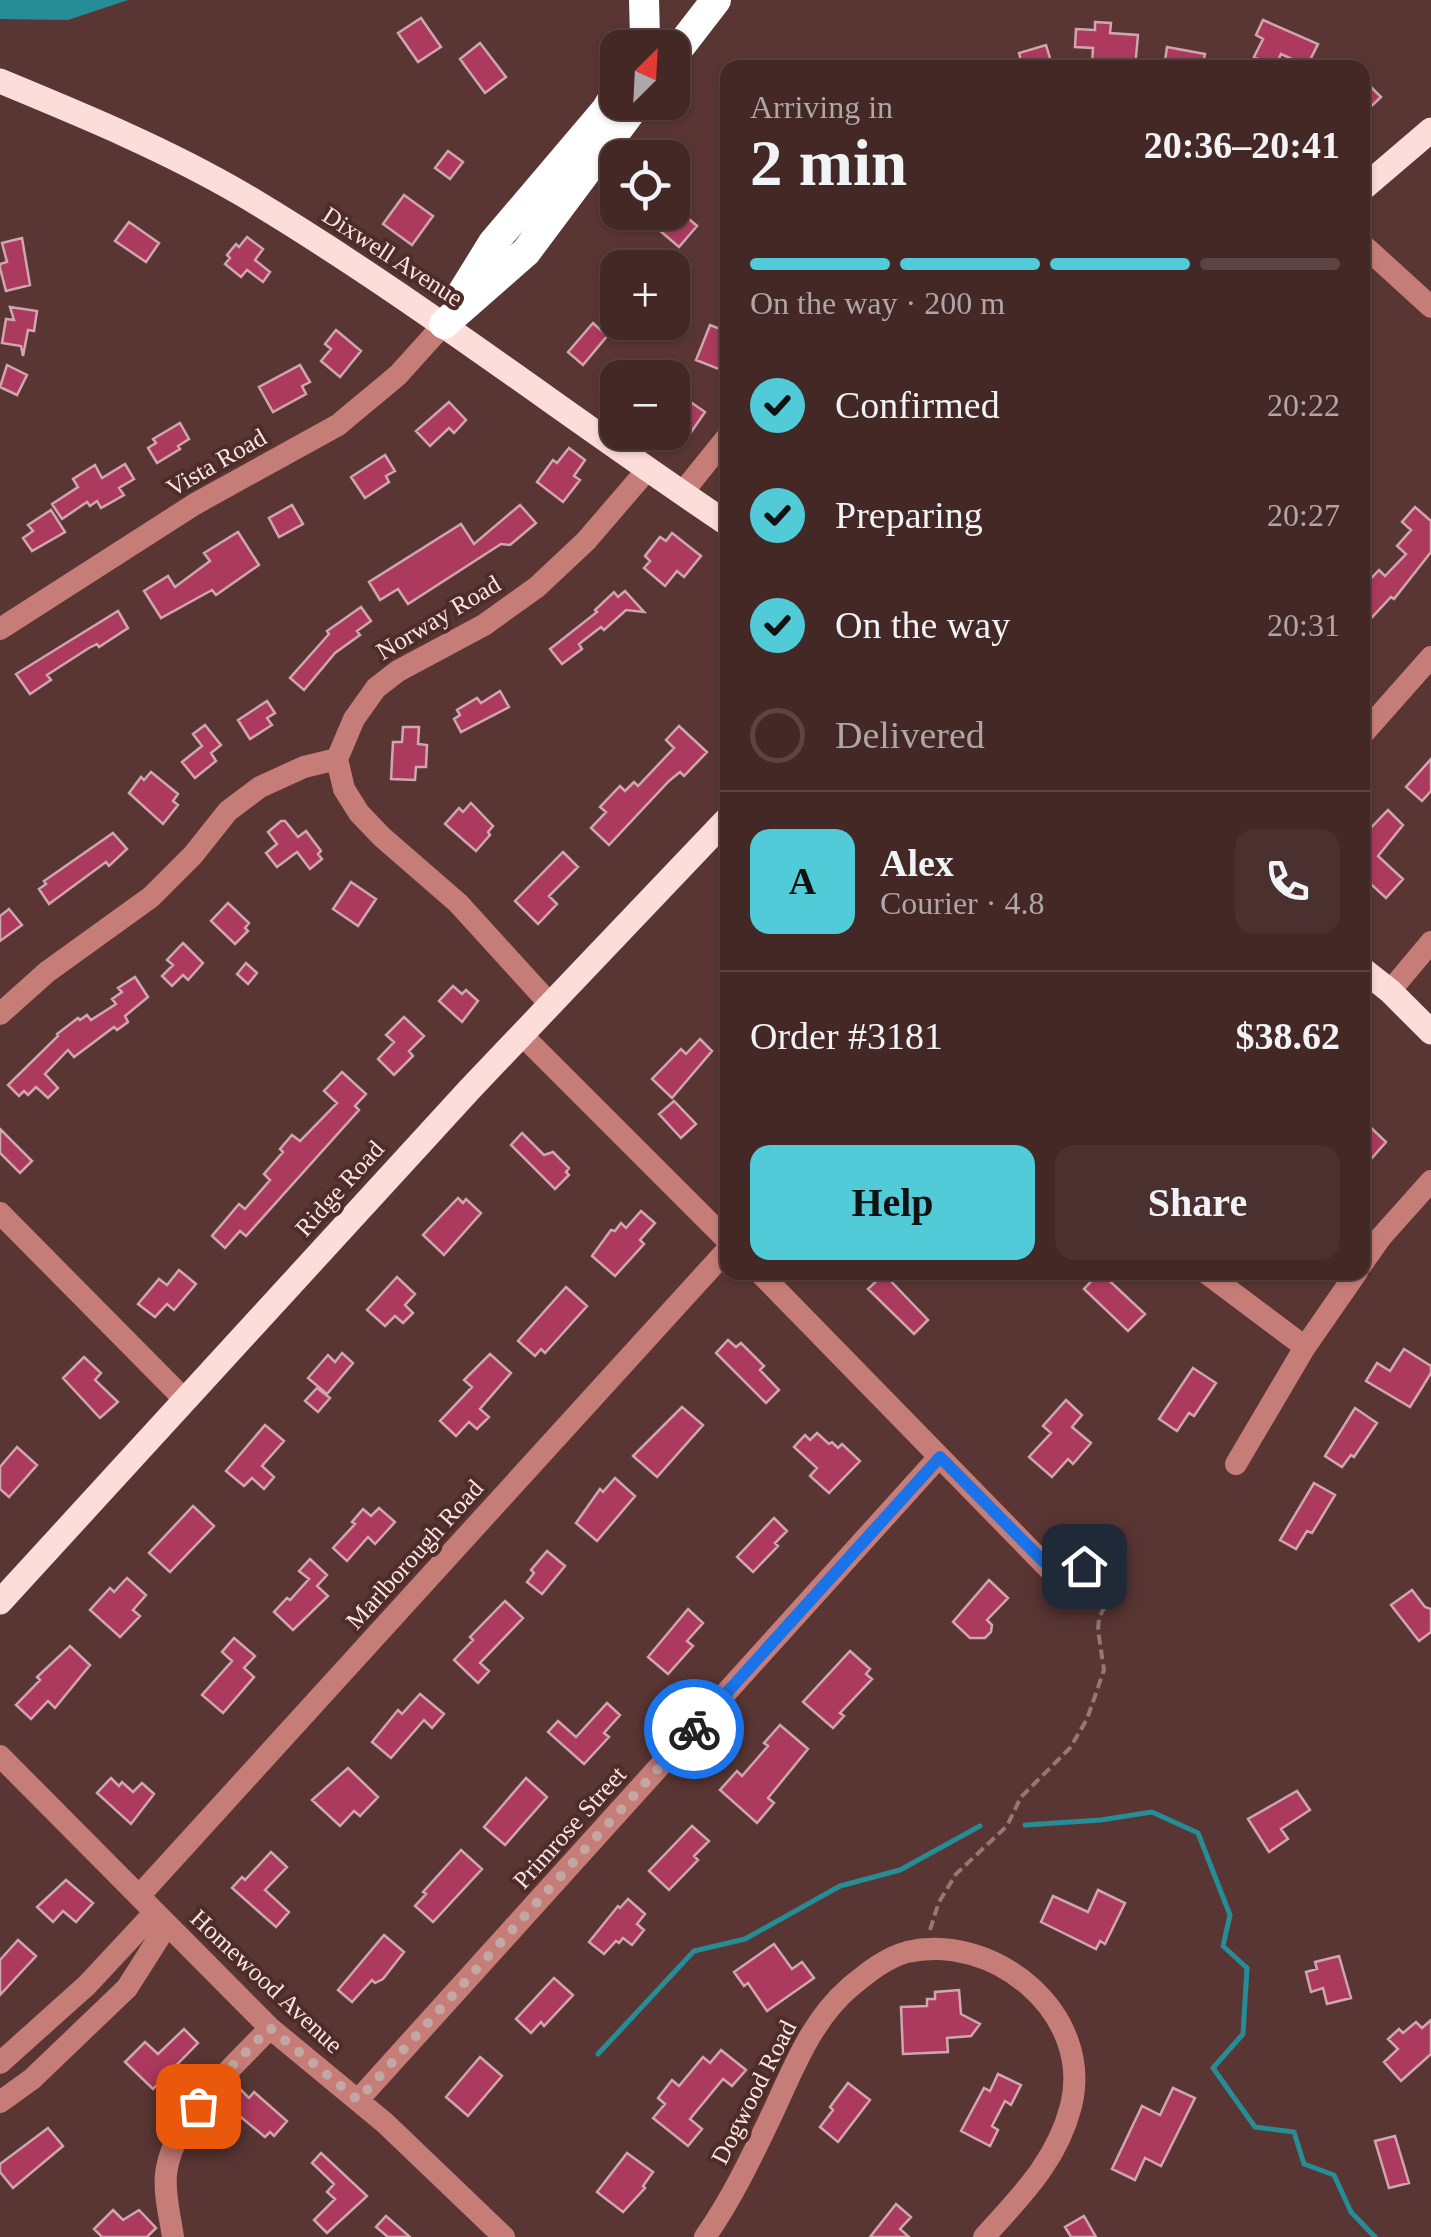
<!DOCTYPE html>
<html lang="en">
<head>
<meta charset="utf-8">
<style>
  body { margin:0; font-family:"Times New Roman",serif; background:#4a302e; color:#f1f3f6; height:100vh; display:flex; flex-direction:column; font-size:38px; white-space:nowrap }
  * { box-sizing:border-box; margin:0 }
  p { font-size:32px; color:#afa6a7 }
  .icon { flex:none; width:55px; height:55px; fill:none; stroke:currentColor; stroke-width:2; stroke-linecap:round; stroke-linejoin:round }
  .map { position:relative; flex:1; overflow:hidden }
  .sheet { position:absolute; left:720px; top:60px; width:650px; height:1220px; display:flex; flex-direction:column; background:#432826; border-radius:20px; box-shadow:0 2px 8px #0004,0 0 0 2px #5b4443 }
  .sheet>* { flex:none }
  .needle { width:65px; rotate:24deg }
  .fabs { position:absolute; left:600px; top:30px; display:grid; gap:20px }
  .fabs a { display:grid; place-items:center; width:90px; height:90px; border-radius:20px; background:#432826; box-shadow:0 2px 8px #0004,0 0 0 2px #5b4443; font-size:50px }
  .pin { position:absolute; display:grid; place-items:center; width:85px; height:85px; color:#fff; margin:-42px; border-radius:20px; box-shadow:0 5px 15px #0006 }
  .courier { position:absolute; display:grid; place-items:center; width:100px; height:100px; margin:-50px; border:8px solid #1a73e8; border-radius:50%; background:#fff; color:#222; box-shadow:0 2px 12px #0007 }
  .overview em { font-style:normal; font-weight:700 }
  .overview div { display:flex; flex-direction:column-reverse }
  .overview { display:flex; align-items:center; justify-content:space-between; height:170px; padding:0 30px }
  h1 { font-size:65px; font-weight:700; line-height:75px }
  .bar { display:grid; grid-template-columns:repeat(4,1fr); gap:15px 10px; align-content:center; height:120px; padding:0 30px }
  .bar i { height:12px; border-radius:8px; background:#5b4443 }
  .bar .selected { background:#52cbd8 }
  .bar p { grid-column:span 4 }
  .line { display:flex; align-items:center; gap:25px; padding:0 30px; border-top:2px solid #5b4443 }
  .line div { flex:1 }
  .round { display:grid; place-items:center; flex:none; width:105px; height:105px; border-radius:20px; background:#4a302e }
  ol { padding:0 30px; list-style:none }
  li { display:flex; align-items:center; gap:30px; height:110px }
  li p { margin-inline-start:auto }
  li .icon { padding:10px; border-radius:50%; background:#52cbd8; color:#111; stroke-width:4 }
  li:last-child { color:#afa6a7 }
  li i { width:55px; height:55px; border:5px solid #5b4443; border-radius:50% }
  .primary-button { display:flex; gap:20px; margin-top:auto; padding:20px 30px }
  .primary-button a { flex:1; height:115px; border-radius:20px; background:#52cbd8; color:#111; font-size:40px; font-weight:700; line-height:115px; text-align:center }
  .primary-button a+a { background:#4a302e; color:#f1f3f6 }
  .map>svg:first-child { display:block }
  .water { fill:#268c95 }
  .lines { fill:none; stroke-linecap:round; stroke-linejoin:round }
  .stream { stroke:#268c95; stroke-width:5 }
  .building { fill:#ab3a5e; stroke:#d0a6ae; stroke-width:2.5 }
  .path { stroke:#957774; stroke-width:4; stroke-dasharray:10 5; stroke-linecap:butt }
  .minor { stroke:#c77d77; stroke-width:22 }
  .major { stroke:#fdddda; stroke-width:25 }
  .highway { stroke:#fff; stroke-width:30 }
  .done { stroke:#c2a8a5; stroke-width:10; stroke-dasharray:0 18 }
  .route { stroke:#1a73e8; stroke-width:12 }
  .labels { text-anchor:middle; stroke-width:8; stroke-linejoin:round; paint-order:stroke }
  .street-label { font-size:25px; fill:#fbe5e2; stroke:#4e2c29 }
</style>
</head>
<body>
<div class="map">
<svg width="1431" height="2237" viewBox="0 0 1431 2237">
  <rect width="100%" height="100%" fill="#593633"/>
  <path class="water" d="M0,0H128L68,20L0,19Z"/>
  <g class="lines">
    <path class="stream" d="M1025,1825L1101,1820L1152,1812L1198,1833L1230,1915L1223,1946L1247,1968L1243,2034L1213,2068L1255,2127L1294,2132L1304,2164L1334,2175L1351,2212L1375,2237
      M598,2054L694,1951L745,1939L840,1886L900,1870L980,1826"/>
  </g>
  <path class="building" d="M421,18L441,47L418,62L398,33Z
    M1263,20L1318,44L1307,66L1281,54L1275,67L1254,57L1263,39L1256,35Z
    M1095,22L1111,23L1110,33L1138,35L1135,68L1092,65L1093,48L1075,47L1076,29L1095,30Z
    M480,43L506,77L485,93L460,59Z
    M1046,45L1053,68H1023L1019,53Z
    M1167,47L1205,54L1202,68H1164Z
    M1362,78L1381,97L1362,115Z
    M448,151L463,162L450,179L435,168Z
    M404,195L433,216L412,245L383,224Z
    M660,212H681L697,226L679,247L651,223Z
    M129,222L159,243L146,262L115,241Z
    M247,237L263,249L255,260L270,272L263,282L247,270L241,277L225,264L230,258L227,255L236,244L239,247Z
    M22,238L30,285L6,291L0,268V264L7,262L2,243Z
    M10,307L37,311L34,331L28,330L23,356L21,346L2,343L6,319L14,320Z
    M593,323L607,336L583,365L568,352Z
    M710,325L728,332V353L721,370L696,360Z
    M336,330L361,351L340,377L321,361L331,349L325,344Z
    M7,365L27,375L17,395L0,387Z
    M300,365L310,382L302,386L306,394L273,412L259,387Z
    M682,396L705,412L687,438L672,428V409Z
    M449,402L466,420L454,433L449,428L430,446L416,431Z
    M180,423L189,439L178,446L180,449L157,463L148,448L156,443L153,439Z
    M569,448L585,460L574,476L580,480L563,502L537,482L553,460L557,463Z
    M385,455L395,471L386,476L389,482L365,498L351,477Z
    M125,464L134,479L119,488L124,495L101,508L97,501L90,506L87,502L62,519L52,504L78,487L73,479L95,465L102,478Z
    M292,505L303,524L279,537L269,518Z
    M520,505L536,523L510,545L501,544L408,604L398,589L380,600L369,582L461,524L474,544Z
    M1415,507L1431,521V552L1394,599L1391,597L1362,628V588L1379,570L1385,576L1406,554L1397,546L1411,530L1402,522Z
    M51,510L65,532L32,551L23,538L33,531L28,525Z
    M238,532L259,565L216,595L212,590L161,618L144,591L168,576L175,587L210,561L204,553Z
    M672,533L701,556L684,577L677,571L665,586L644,568L650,561L645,556L660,537L666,541Z
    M625,591L644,612L626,610L604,630L601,627L579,644L582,649L562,664L550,649L597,612L595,610L614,592L618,597Z
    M361,607L371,621L357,631L360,635L335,653L304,690L290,678L329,634L327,631Z
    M118,611L128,628L99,647L97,644L89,648L47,675L51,680L30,694L16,674Z
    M500,691L509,707L461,732L454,719L460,715L457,710L477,698L481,703Z
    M267,701L275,713L267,718L272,725L250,739L238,720Z
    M205,725L221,745L211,753L216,761L195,778L182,762L202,746L193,734Z
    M679,726L707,752L684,776L680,772L669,781L609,845L591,828L606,812L600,807L620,786L625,791L634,782L638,786L674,748L666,740Z
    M403,727H419L418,744L427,745L426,767H416L415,780L391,779L393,742H402Z
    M1431,759V791L1422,801L1406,787Z
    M151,772L178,794L173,801L178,805L163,824L129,793L141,777L144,780Z
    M471,803L493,826L488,832L490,835L476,851L445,824L459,808L463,812Z
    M1388,810L1403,825L1378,856L1403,879L1386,898L1362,876V837Z
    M281,821H285L298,837L306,831L321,851L318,854L322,859L310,869L297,852L277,867L266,853L277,844L268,832Z
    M113,833L127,849L109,866L106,862L49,904L39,889L46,884L44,881Z
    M563,852L578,867L549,896L557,904L538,924L515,901Z
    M351,882L376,899L358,926L333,909Z
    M228,903L249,923L245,928L248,931L235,944L211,921Z
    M9,909L22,925L0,941V916Z
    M183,943L203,963L188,980L183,975L172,986L162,976L173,965L167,960Z
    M246,963L257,973L248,984L237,974Z
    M135,977L148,997L125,1016L128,1022L117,1030L114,1027L74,1057L68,1050L45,1074L58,1088L48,1098L36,1087L28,1095L24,1091L19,1096L8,1085L58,1036L57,1034L78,1018L80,1020L87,1015L91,1020L116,1004L112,999L122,992L118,988Z
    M453,986L462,994L466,990L478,1001L462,1022L439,1001Z
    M404,1017L424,1036L409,1051L413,1056L394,1075L378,1059L394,1042L386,1035Z
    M700,1039L712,1051L672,1098L652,1079L681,1049L686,1054Z
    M342,1072L366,1094L355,1106L359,1110L246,1236L240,1231L225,1248L212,1236L239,1204L245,1209L270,1180L264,1174L283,1152L280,1149L292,1135L300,1141L337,1103L324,1091Z
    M674,1101L696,1124L681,1138L659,1114Z
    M1362,1119L1386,1142L1371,1159L1362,1152Z
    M0,1129L32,1161L20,1173L0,1153Z
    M522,1133L544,1155L553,1152L569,1168L566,1172L569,1175L555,1189L511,1145Z
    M458,1198L463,1203L466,1199L481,1213L444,1255L423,1235Z
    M641,1211L655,1223L640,1240L644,1244L615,1276L592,1256L611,1230L615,1231L621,1223L626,1228Z
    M179,1270L196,1284L174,1310L167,1304L155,1317L138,1304L159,1279L167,1285Z
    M1100,1272L1145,1314L1128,1331L1084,1289Z
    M884,1274L928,1320L914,1334L868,1289Z
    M397,1277L415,1294L405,1305L413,1313L403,1323L395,1316L385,1326L367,1310Z
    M566,1287L587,1306L545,1353L541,1349L535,1356L518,1341Z
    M728,1340L736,1347L741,1343L764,1366L760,1370L779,1390L766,1403L716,1353Z
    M1404,1349L1431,1366V1373L1410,1407L1366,1381L1377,1363L1390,1371Z
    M342,1353L353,1363L327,1394L308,1378L328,1355L335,1362Z
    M490,1354L511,1373L480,1409L489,1417L477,1429L469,1422L456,1436L440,1421L472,1387L464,1380Z
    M84,1357L101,1373L95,1380L118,1402L100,1418L63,1378Z
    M1193,1368L1216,1383L1194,1416L1189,1413L1177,1431L1159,1419Z
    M317,1388L330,1398L318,1412L305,1401Z
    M1066,1400L1082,1415L1072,1427L1091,1443L1073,1464L1068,1459L1052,1477L1029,1457L1051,1433L1043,1426Z
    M682,1407L703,1425L657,1477L633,1456Z
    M1355,1408L1377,1423L1354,1457L1351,1455L1342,1467L1325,1456Z
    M265,1425L284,1441L262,1466L274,1477L264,1489L252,1478L244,1486L226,1471Z
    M817,1433L829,1444L832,1442L838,1448L842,1444L860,1461L829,1493L810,1476L817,1468L794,1447L805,1435L810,1440Z
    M17,1447L37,1465L9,1497L0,1489V1467Z
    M615,1478L635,1496L597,1541L576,1523L600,1489L603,1492Z
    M1314,1483L1335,1495L1312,1533L1307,1531L1296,1549L1280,1540Z
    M193,1506L214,1526L170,1572L149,1553Z
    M379,1508L395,1522L375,1544L368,1537L347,1561L333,1548L355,1524L352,1522L363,1509L371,1516Z
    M774,1518L787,1531L775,1543L778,1546L753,1572L737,1557Z
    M547,1551L565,1566L542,1594L527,1582L534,1573L531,1570Z
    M310,1559L327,1575L317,1586L328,1596L293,1630L274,1612L287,1598L290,1600L309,1579L299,1571Z
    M127,1578L146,1595L133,1610L140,1616L120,1637L90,1610L110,1588L114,1592Z
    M989,1580L1008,1598L987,1620L992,1625L991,1632L985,1638H970L953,1622Z
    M1412,1590L1425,1607L1431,1609V1632L1419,1641L1391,1605Z
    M505,1601L523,1618L480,1663L489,1671L478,1683L454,1660L473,1640L470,1637Z
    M688,1609L703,1623L687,1641L693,1646L668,1674L648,1657Z
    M234,1638L255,1656L244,1668L254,1677L223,1713L202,1695L232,1661L222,1652Z
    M70,1646L90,1665L55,1708L48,1701L31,1719L16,1705L40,1680L37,1677Z
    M850,1651L870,1669L866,1674L872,1679L840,1713L844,1716L833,1728L803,1702Z
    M420,1694L444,1714L432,1728L424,1720L391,1758L372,1742L398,1710L402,1714Z
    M607,1703L620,1715L604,1733L609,1737L584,1764L548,1732L558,1721L576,1737Z
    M780,1725L808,1749L768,1798L774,1803L757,1823L720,1790L737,1771L742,1776L768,1746L764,1743Z
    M348,1768L378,1797L360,1816L354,1811L340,1826L312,1800Z
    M111,1778L119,1786L122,1782L133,1792L142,1783L154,1794L131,1824L97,1793Z
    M526,1778L547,1797L505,1845L484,1827Z
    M1297,1791L1310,1810L1281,1829L1288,1839L1269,1852L1248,1819Z
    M692,1826L709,1841L694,1856L698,1860L669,1890L649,1871Z
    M461,1850L482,1869L433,1922L415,1906L426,1894L423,1892Z
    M271,1852L287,1867L265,1890L289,1912L276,1927L232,1888L242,1877L245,1880Z
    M66,1880L93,1903L76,1922L63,1911L53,1922L37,1907Z
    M1098,1890L1125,1903L1105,1944L1100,1941L1096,1949L1041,1922L1053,1896L1088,1912Z
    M628,1899L645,1914L637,1924L644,1930L632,1945L623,1938L619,1943L616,1941L604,1954L589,1942L618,1906L620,1908Z
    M384,1935L404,1952L383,1979L375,1983L372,1980L352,2002L338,1990Z
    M18,1940L36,1956L0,1995V1960Z
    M774,1944L792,1969L802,1962L814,1978L767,2011L748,1983L744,1986L734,1972Z
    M1339,1956L1351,1998L1327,2004L1323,1988L1311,1992L1306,1972L1317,1969L1315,1962Z
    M554,1978L573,1995L544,2026L541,2022L531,2033L516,2019Z
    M959,1990L961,2014L980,2024L971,2036L947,2038L948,2052L903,2054L901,2007L927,2006V1999H935V1992Z
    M1431,2020V2054L1401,2081L1384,2062L1398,2049L1388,2039L1399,2029L1403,2033L1416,2022L1422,2028Z
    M184,2029L198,2043L153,2089L125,2062L145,2042L158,2054Z
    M721,2050L746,2070L732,2086L723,2079L690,2119L702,2129L688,2146L653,2118L665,2104L658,2098L672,2080L679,2086L703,2057L710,2063Z
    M480,2057L502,2076L468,2116L446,2097Z
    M998,2074L1021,2085L1011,2105L1005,2101L992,2126L998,2130L990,2146L961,2131L984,2088L990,2091Z
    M848,2083L870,2100L838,2142L820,2127L833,2110L830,2107Z
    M238,2087L249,2098L254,2092L287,2121L274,2136L270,2132L265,2137L224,2103Z
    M1173,2088L1195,2098L1161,2166L1145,2158L1135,2180L1112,2169L1142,2106L1160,2115Z
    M48,2128L63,2146L13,2188L0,2172V2164Z
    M1395,2136L1409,2183L1389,2188L1375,2141Z
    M321,2153L367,2196L327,2233L314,2220L335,2199L327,2192L334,2184L312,2163Z
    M627,2153L653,2172L643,2186L645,2188L623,2212L597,2192Z
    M896,2204L911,2217L900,2229L909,2237H870Z
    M113,2210L123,2220L139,2210L156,2228L147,2237H102L94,2229Z
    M386,2216L410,2237H388L376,2227Z
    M1084,2216L1096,2237H1071L1065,2227Z"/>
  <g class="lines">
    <path class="path" d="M930,1930L939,1902L956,1874L1007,1826L1021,1797L1070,1748L1087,1719L1104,1670L1098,1630L1099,1618L1110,1596L1099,1582"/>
    <path class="minor" d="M1362,244L1431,307
      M682,493L728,436
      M0,629L195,504L338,425L398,375L444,324
      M1362,735L1431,657
      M1390,991L1431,942
      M549,1003L458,903L382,837L359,813L344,789L337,759L354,719L376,688L398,671L484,625L537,587L586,541L647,470
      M0,1014L47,972L151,897L193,855L228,811L260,787L304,767L337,759
      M521,1034L728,1241
      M0,1213L185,1400
      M1362,1264L1381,1237L1431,1181
      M759,1272L1050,1570C1059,1578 1064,1582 1077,1579L1084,1566C1073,1551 1058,1556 1044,1562
      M1205,1272L1305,1347
      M1236,1464L1305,1347L1357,1272
      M0,1756L270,2028L385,2123L504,2237
      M139,1896L728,1249
      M0,2063L87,1985L155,1912
      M358,2100L939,1457
      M0,2102L32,2079L127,1988L167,1925
      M173,2237C170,2216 164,2195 166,2174C172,2119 234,2066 270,2028
      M705,2237C733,2197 753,2154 774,2110C794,2067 812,2020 849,1988C866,1974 885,1958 907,1952C994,1932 1094,2013 1071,2106C1057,2161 1021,2196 984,2237"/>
    <path class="major" d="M0,81C82,115 165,149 242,194C410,294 565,415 728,524
      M1362,189L1431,130
      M1362,969L1390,991L1431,1032
      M0,1602L470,1089L728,818"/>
    <path class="highway" d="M639,48L645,36L644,0
      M672,57L716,0
      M459,298L493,243L606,110L618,90
      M444,324L526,252L638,102"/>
  </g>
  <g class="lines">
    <path class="done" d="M198,2106L224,2074L270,2028L358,2100L694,1729"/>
    <path class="route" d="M694,1729L940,1457L1044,1562C1058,1556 1073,1551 1084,1566"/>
  </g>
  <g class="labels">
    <g class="street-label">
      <text transform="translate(393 256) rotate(33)" y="9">Dixwell Avenue</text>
      <text transform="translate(216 462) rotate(-30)" y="9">Vista Road</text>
      <text transform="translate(438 617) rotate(-31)" y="9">Norway Road</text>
      <text transform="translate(339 1188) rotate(-48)" y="9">Ridge Road</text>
      <text transform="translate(414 1554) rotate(-48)" y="9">Marlborough Road</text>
      <text transform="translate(569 1827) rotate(-48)" y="9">Primrose Street</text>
      <text transform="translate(267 1981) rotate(43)" y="9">Homewood Avenue</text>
      <text transform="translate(753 2092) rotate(-63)" y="9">Dogwood Road</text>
    </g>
  </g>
</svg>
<div class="fabs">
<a><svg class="needle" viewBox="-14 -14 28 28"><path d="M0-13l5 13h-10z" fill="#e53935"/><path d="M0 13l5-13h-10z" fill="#afa6a7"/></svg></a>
<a><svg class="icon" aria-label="locate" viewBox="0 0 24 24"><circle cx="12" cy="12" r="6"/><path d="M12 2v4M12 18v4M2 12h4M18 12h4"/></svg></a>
<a>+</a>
<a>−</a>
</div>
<div class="pin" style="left:198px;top:2106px;background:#ea580c"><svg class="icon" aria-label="bag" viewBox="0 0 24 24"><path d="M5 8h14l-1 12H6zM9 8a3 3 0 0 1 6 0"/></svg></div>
<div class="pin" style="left:1084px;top:1566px;background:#1f2937"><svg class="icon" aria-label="home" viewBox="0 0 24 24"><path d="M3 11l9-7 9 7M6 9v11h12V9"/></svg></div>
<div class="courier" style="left:694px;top:1729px"><svg class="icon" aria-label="bike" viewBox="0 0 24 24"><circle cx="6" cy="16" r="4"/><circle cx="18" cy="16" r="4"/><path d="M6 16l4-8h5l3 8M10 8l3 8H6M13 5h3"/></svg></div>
<section class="sheet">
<div class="overview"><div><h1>2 min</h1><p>Arriving in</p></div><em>20:36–20:41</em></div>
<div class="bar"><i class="selected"></i><i class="selected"></i><i class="selected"></i><i></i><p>On the way · 200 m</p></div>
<ol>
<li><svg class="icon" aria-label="check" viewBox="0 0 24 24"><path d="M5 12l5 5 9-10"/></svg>Confirmed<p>20:22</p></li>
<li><svg class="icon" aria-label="check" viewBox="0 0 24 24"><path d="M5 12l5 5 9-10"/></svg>Preparing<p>20:27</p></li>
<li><svg class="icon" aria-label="check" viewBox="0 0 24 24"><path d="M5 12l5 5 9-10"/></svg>On the way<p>20:31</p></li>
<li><i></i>Delivered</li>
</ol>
<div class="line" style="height:180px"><b class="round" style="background:#52cbd8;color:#111">A</b><div><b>Alex</b><p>Courier · 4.8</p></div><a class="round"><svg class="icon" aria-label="phone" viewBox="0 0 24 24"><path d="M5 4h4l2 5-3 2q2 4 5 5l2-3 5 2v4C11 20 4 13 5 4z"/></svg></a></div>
<div class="line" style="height:130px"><div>Order #3181</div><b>$38.62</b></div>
<div class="primary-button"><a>Help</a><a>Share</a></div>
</section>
</div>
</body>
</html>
